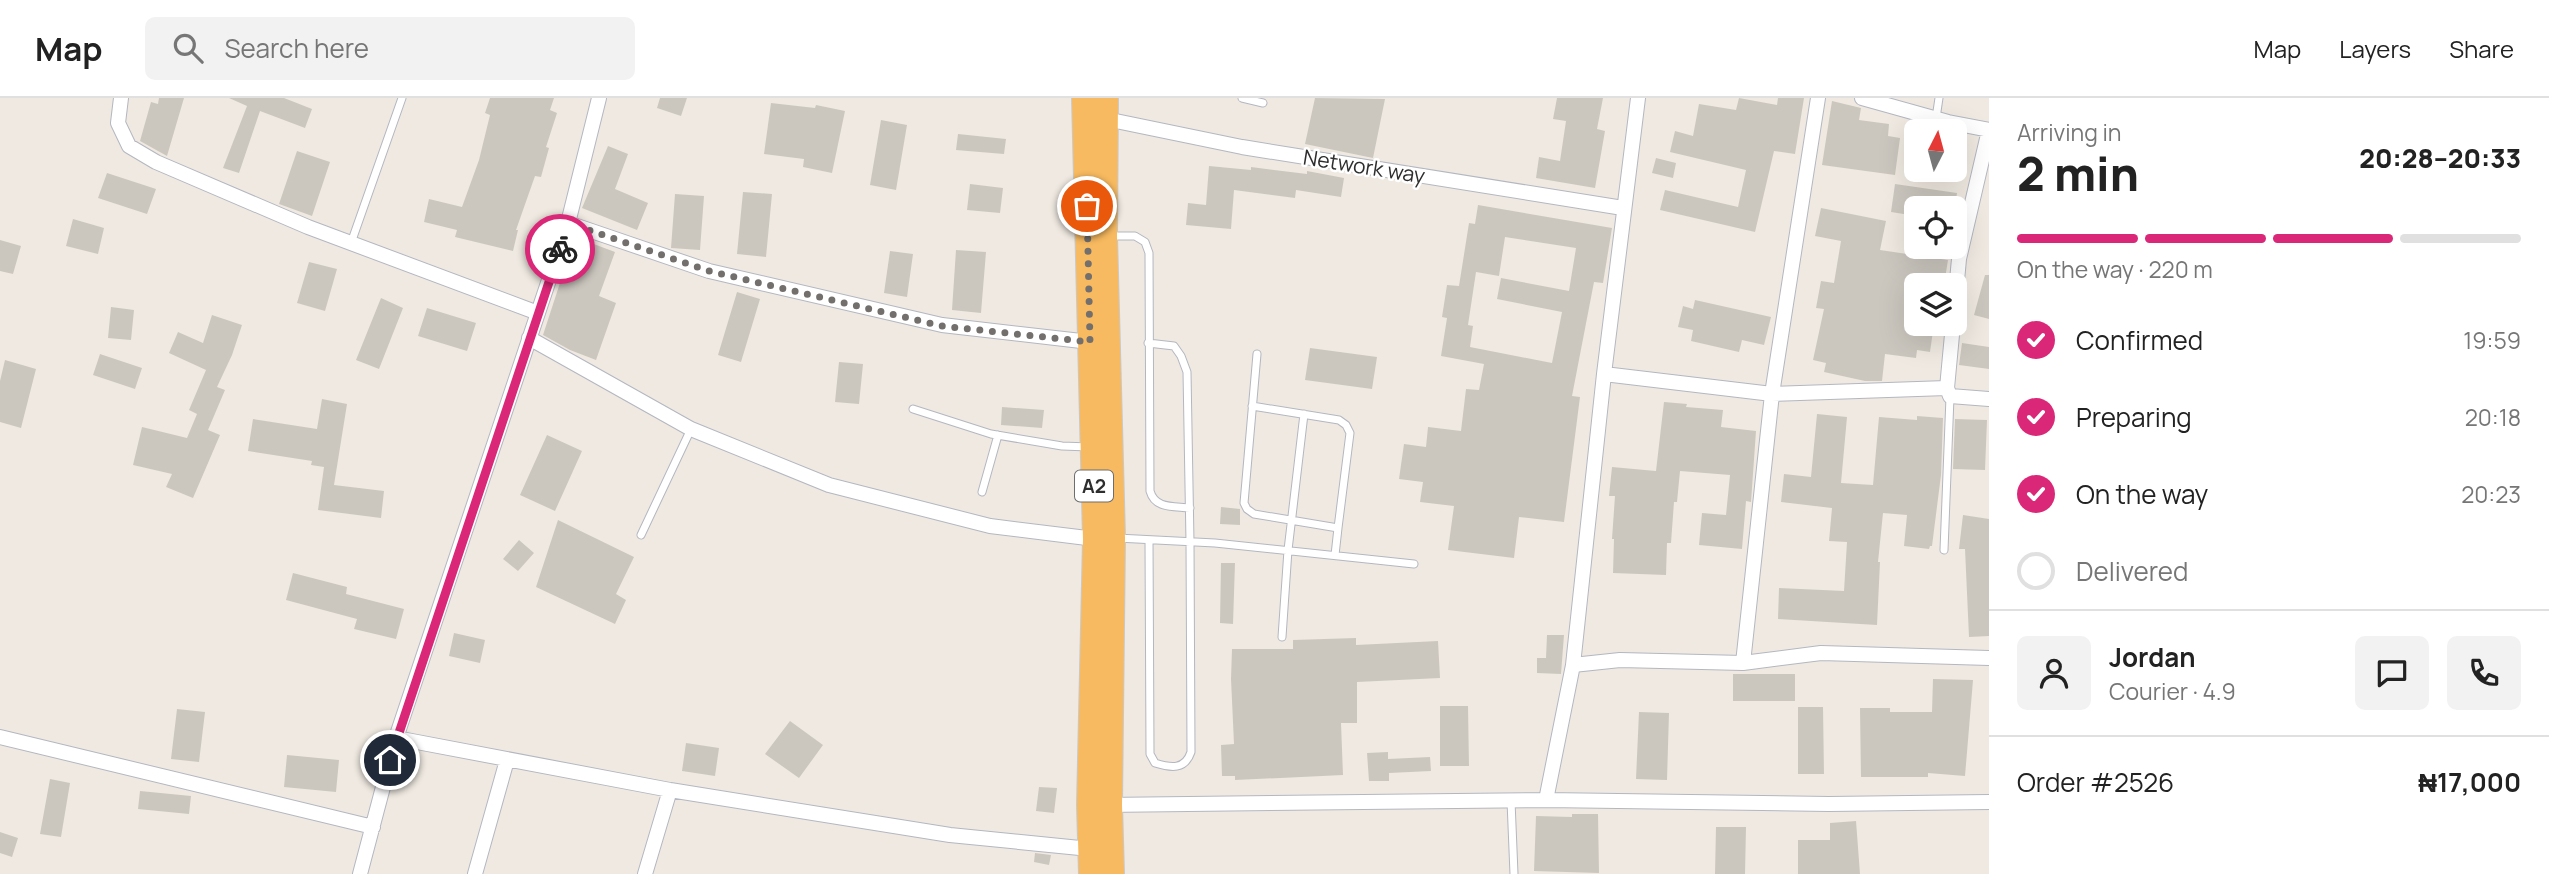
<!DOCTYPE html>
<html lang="en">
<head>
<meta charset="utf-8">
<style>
  body { margin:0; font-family:Manrope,sans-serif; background:#f2f2f2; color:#222; height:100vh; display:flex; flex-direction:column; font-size:26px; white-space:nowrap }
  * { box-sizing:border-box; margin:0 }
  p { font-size:23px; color:#767676 }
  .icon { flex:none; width:38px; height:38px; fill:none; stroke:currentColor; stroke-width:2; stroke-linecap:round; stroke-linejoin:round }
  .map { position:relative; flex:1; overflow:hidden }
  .drawer { display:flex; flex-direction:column; background:#fff; width:560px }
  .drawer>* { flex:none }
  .needle { width:46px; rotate:6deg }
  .fabs { position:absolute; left:1904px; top:21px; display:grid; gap:14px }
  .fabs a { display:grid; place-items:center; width:63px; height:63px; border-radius:10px; background:#fff; box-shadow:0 7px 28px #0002; font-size:35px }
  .pin { position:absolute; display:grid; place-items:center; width:60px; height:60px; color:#fff; margin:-30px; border:4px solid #fff; border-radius:50%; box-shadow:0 2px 7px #0007 }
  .courier { position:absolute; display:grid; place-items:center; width:70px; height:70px; margin:-35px; border:5px solid #db2777; border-radius:50%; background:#fff; color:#222; box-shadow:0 2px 9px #0007 }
  .head em { font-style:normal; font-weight:800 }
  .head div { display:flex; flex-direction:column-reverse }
  .head { display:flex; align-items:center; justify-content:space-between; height:119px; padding:0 28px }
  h1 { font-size:46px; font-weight:800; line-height:52px }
  .bar { display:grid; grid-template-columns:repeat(4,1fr); gap:10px 7px; align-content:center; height:84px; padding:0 28px }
  .bar i { height:9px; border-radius:5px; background:#e0e0e0 }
  .bar .on { background:#db2777 }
  .bar p { grid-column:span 4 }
  .line { display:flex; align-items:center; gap:18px; padding:0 28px; border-top:2px solid #e0e0e0 }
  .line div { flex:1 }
  .round { display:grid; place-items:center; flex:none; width:74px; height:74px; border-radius:10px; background:#f2f2f2 }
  ol { padding:0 28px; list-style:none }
  li { display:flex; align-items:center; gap:21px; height:77px }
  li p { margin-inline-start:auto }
  li .icon { padding:7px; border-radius:50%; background:#db2777; color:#fff; stroke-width:4 }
  li:last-child { color:#767676 }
  li i { width:38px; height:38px; border:4px solid #e0e0e0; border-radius:50% }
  header { display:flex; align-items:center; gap:42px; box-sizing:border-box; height:98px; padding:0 35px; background:#fff; border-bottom:2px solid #e0e0e0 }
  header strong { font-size:33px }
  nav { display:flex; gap:38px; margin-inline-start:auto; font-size:24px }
  .search { width:490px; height:63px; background:#f2f2f2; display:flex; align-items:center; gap:18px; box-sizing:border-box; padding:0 24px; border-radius:10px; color:#767676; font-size:26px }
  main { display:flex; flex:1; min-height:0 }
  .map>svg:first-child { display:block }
  .building { fill:#cbc7bf; fill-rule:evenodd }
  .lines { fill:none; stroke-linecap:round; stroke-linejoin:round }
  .service-casing { stroke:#b4b7c1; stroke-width:9 }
  .minor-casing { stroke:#b4b7c1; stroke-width:16 }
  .trunk-casing { stroke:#c9c9c9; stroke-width:26 }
  .service { stroke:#fff; stroke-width:7 }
  .minor { stroke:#fff; stroke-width:14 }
  .trunk { stroke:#f8ba60; stroke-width:24 }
  .done { stroke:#726f6d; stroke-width:7; stroke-dasharray:0 12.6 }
  .route { stroke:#db2777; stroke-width:9 }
  .labels { text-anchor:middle; stroke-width:5; stroke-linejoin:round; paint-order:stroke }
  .shield { fill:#fff; stroke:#6d6d6d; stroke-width:2 }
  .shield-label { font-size:19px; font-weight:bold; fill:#2e2e2e }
  .street-label { font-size:21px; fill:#2e2e2e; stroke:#fff }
</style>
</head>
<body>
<header>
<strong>Map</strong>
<div class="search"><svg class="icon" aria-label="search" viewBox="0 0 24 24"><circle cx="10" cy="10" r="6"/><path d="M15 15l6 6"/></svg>Search here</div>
<nav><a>Map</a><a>Layers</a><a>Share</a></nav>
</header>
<main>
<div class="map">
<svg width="1989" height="776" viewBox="0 0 1989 776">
  <rect width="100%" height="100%" fill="#efe9e1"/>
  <path class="building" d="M159,0H184L167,58L140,43L151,4L158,6Z
    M229,0H284L312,11L305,30L260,13L239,75L223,70L247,8Z
    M490,0H554L550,12L557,15L546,49L549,50L541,79L535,78L516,132H518L513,153L455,139L457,132L424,124L429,101L462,109L479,62L490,17L485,15Z
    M660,0H687L681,18L657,10Z
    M1315,0L1385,1L1373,60L1305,46Z
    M1557,0H1603L1597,31L1605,33L1595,90L1536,80L1539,59L1560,63L1566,23L1553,21Z
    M1739,0L1777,7L1778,0H1804L1795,56L1774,53L1755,134L1660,112L1665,92L1738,109L1746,72L1670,54L1675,33L1693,38L1699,6L1736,12Z
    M1832,3L1861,10L1859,22L1889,26L1888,38L1900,40L1895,77L1822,67Z
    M771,5L815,10L816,7L845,13L832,75L803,69L804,61L764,56Z
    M881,22L907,27L896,92L870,87Z
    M958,36L1006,41L1004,56L956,52Z
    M608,48L628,56L615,91L648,105L637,132L582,110Z
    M297,53L330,64L312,118L279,106Z
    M1656,60L1676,65L1673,80L1652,75Z
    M1209,68L1251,72V69L1307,76V73L1344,80L1341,99L1296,92L1295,100L1234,92L1231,131L1186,127L1188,105L1206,107Z
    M107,75L156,91L147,116L98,100Z
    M970,86L1003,90L1000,115L967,112Z
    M1895,86L1957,95L1955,110H1916V118L1891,114Z
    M743,94L772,96L766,159L737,156Z
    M675,96L704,98L700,152L671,150Z
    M1478,107L1612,130L1603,185L1594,184L1572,298L1580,299L1564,424L1519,419L1514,460L1448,452L1454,408L1420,404L1423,384L1399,381L1404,346L1426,349L1428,329L1461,333L1466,291L1479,292L1484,266L1441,258L1447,220L1442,219L1447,187L1459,188L1469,125L1475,126ZM1505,139L1576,150L1569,193L1501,180L1497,201L1562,214L1552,265L1470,249L1473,228L1468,227L1476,174L1499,178Z
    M1821,110L1886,123L1880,152L1948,162L1944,187L1916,183V226H1934L1930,254L1917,252L1916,260L1885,256L1882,283H1865L1824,274L1826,265L1813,262L1824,211L1816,210L1821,183L1834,185L1841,143L1815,138Z
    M73,121L104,130L98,156L66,148Z
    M575,139L615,154L599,198L616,205L596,262L570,252L543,237Z
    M0,142L21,148L13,176L0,173Z
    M956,152L986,154L981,215L952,212Z
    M890,153L913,156L907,199L884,195Z
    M309,164L337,171L325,213L297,205Z
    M1985,177H1989V221L1974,217Z
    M737,194L760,201L741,264L718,257Z
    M381,200L403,210L379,271L356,262Z
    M1695,202L1771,219L1764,247L1742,242L1739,254L1691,243L1693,232L1678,229L1683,208L1693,211Z
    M111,209L134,212L131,242L108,240Z
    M427,210L476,225L467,253L418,238Z
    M212,217L242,227L232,257L217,289L225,292L208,332L220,337L193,400L166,389L172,376L133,367L142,329L187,340L197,316L189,312L206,272L169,255L178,234L203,245Z
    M1962,245L1989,249V271L1959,267Z
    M1310,250L1377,259L1372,291L1305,282Z
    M100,256L142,270L135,291L93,277Z
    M5,262L36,271L21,330L0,324V283Z
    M839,264L863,266L859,306L835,304Z
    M322,301L347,306L334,387L384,393L381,420L318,412L324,369L311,367L312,363L248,353L253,321L317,331Z
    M1664,304L1687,306L1686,309L1723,312L1721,329L1756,333L1751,404L1746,403L1742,451L1699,447L1702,415L1726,417L1730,377L1680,373L1677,404H1674L1671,445H1667L1666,477L1613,475L1614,441H1612L1615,398H1609L1612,369L1656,373Z
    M1002,309L1044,312L1042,330L1001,327Z
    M1817,316L1847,319L1841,385L1873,387L1879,319L1917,322V318L1943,320L1941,377L1932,448H1930L1929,451L1904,448L1907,417L1883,415L1878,464H1880L1877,527L1778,521L1779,490L1844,493L1847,444L1829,443L1832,410L1781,404L1784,376L1811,379Z
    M1955,321L1987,322L1985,372L1953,371Z
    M547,337L582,353L555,413L520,397Z
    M1221,409L1240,411V427L1220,426Z
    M1963,417L1989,421V538L1969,539L1965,451H1959Z
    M558,422L634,459L616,496L626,502L615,526L536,489Z
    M519,442L534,455L518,473L503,461Z
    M1221,465H1235L1233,526L1220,525Z
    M293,475L347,489L346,496L404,511L396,541L354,531L357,521L286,502Z
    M454,535L485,542L480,565L449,558Z
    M1547,537H1564L1561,576L1537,575V560H1546Z
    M1356,540V547L1438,543L1440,580L1357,584V625H1341L1343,677L1235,682V678H1222L1221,647L1234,646L1231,581L1232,551H1293V542Z
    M1733,576H1795V603H1733Z
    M1933,581L1973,582L1965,678L1928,675V679H1861L1860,610H1890V614H1932Z
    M1440,608H1468L1469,668H1440Z
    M1798,609H1823L1824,676H1798Z
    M177,611L205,614L199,664L171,661Z
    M1639,614L1669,615L1667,682L1636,681Z
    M790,623L823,647L799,680L765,656Z
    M686,645L719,650L715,678L682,673Z
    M1388,654V661L1430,659L1431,673L1389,675V683H1369L1367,655Z
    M287,657L339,662L336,694L284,689Z
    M50,681L70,685L61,739L40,736Z
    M1039,689L1057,690L1054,715L1036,713Z
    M140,693L191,698L189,716L138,711Z
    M1572,716H1598L1599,775L1534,773L1536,718L1572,719Z
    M1856,723L1860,776H1798V742H1830V725Z
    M1716,729H1746L1745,776H1715Z
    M0,734L18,740L12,759L0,755Z
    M1035,755L1051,757L1049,767L1034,764Z"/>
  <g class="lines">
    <g class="service-casing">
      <path id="service" d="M1242,0L1263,5
        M1936,20L1939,0
        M1110,138H1135L1145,144L1149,155L1150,393C1155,411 1173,408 1190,410
        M351,145L402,0
        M1148,245L1174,248L1181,258L1187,274L1190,444L1191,654C1185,672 1171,670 1155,665L1150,656L1149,442
        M1252,308L1339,322L1346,327L1350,335L1338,430L1254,416L1247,411L1244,405L1257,256
        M913,311L991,336L1062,348L1089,349
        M982,394L998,337
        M641,437L691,331
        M1117,440L1215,445L1414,466
        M1944,452L1950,299
        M1335,457L1338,430
        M1282,539L1288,452L1304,316
        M1511,703L1514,776"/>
    </g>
    <g class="minor-casing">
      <path id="minor" d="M121,0L118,25L129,48L156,64L308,129L538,215
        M1862,0L1948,24L1989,32
        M1106,21L1242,49L1623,110
        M568,125L709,173L942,227L1090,244
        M1955,204L1959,161L1989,32
        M529,240L691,331L829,387L990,428L1095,441
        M1604,276L1772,296L1947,290L1950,298L1989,301
        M1947,290L1953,226
        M1743,565L1772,296L1818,0
        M1573,567L1620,562L1743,565L1821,555L1989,560
        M0,639L373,729
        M396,640L670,692L950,737L1090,751
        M1546,702L1829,706L1989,704
        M1104,707L1546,702L1573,567L1604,276L1638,0
        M360,776L396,640L568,125L599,0
        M475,776L507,662
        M645,776L670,692"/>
    </g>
    <g class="trunk-casing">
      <path id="trunk" d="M1084,0L1095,441L1089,707L1091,776
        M1106,0L1105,138L1113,440L1110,707L1112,776"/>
    </g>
    <use href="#service" class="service"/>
    <use href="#minor" class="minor"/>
    <use href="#trunk" class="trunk"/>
  </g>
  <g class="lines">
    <path class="done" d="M560,151L568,125L709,173L942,228L1090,244L1087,108"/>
    <path class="route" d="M390,662L560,151"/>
  </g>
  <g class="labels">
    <rect class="shield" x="1075" y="372.5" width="38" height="31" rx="5"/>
    <g class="shield-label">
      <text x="1094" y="395">A2</text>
    </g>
    <g class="street-label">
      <text transform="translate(1364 69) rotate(9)" y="7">Network way</text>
    </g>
  </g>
</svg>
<div class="fabs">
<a><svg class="needle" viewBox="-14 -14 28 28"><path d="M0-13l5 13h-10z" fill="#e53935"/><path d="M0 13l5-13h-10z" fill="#767676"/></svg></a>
<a><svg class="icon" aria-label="locate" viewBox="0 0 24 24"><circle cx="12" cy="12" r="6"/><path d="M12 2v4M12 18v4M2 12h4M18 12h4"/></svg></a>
<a><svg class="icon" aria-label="layers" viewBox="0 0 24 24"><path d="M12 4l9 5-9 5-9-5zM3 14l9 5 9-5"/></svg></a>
</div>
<div class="pin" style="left:1087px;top:108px;background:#ea580c"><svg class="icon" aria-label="bag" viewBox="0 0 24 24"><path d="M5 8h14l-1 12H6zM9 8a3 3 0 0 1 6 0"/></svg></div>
<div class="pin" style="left:390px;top:662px;background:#1f2937"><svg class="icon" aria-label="home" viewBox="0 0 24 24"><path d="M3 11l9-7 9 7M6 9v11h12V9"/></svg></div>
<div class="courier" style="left:560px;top:151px"><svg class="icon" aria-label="bike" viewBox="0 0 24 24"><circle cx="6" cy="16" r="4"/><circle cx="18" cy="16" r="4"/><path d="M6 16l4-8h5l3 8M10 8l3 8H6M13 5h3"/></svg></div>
</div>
<section class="drawer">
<div class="head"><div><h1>2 min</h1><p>Arriving in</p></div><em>20:28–20:33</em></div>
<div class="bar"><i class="on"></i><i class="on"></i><i class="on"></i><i></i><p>On the way · 220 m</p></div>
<ol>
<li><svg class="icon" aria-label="check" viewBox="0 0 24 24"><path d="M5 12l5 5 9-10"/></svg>Confirmed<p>19:59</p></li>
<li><svg class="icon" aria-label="check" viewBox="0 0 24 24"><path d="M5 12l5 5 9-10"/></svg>Preparing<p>20:18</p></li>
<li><svg class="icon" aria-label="check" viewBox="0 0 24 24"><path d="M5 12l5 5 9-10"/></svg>On the way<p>20:23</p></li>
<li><i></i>Delivered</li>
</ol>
<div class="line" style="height:126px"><a class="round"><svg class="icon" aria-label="person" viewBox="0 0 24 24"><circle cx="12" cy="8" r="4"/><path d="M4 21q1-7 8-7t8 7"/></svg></a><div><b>Jordan</b><p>Courier · 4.9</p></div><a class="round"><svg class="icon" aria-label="chat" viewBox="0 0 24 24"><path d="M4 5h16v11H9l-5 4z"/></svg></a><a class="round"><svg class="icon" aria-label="phone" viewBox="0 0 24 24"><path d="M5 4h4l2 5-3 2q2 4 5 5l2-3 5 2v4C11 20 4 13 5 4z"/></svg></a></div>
<div class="line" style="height:91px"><div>Order #2526</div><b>₦17,000</b></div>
</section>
</main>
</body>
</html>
